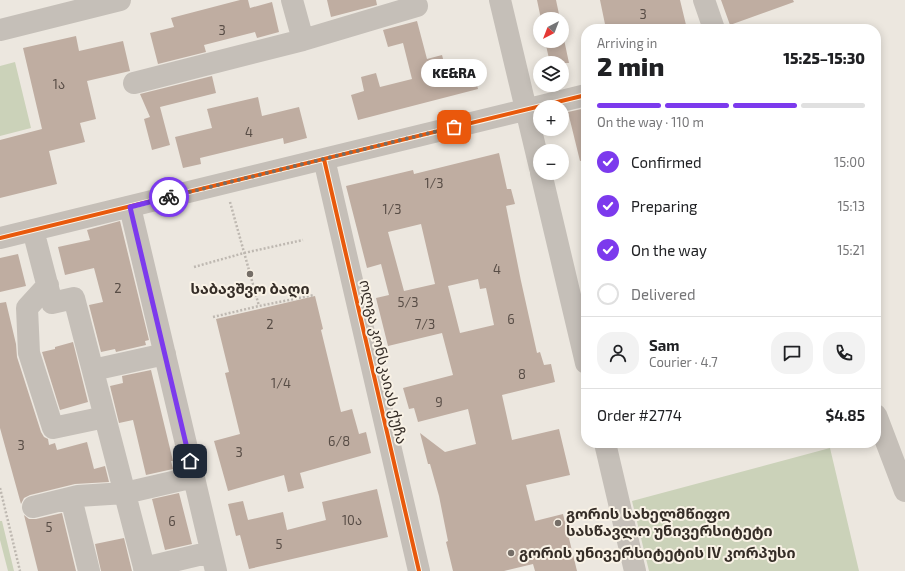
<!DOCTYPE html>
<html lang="en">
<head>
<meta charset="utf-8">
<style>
  body { margin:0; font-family:"Exo 2","Noto Sans Georgian",sans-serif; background:#f2f2f2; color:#202124; height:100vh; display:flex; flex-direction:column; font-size:15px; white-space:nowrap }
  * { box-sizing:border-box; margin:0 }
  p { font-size:13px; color:#757577 }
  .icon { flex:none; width:22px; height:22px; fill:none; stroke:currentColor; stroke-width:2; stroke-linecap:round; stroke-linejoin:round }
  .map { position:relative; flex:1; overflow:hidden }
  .sheet { position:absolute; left:581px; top:24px; width:300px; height:424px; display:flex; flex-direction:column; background:#fff; border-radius:16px; box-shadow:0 2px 10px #0003 }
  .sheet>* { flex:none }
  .needle { width:26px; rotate:222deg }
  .controls { position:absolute; left:533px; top:12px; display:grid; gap:8px }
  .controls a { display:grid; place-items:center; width:36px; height:36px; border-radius:50%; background:#fff; box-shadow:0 2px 10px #0003; font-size:20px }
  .pin { position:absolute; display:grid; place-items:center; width:34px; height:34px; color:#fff; margin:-17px; border-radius:8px; box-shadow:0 2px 6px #0006 }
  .courier { position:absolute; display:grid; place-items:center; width:40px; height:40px; margin:-20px; border:3px solid #7c3aed; border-radius:50%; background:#fff; color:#222; box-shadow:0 1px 5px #0007 }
  .bubble { position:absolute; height:28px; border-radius:14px; background:#fff; box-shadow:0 2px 10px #0003; font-size:13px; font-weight:800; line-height:28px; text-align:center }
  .overview em { font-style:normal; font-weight:800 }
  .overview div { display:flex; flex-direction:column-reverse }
  .overview { display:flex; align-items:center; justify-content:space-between; height:68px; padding:0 16px }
  h1 { font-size:26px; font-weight:800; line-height:30px }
  .bar { display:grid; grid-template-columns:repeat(4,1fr); gap:6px 4px; align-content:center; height:48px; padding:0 16px }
  .bar i { height:5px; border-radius:3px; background:#e0e0e0 }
  .bar .active { background:#7c3aed }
  .bar p { grid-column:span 4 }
  .line { display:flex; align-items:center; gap:10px; padding:0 16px; border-top:1px solid #e0e0e0 }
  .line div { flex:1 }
  .round { display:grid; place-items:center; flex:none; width:42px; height:42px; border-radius:16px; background:#f2f2f2 }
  ol { padding:0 16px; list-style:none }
  li { display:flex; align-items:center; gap:12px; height:44px }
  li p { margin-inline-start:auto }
  li .icon { padding:4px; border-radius:50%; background:#7c3aed; color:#fff; stroke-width:4 }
  li:last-child { color:#757577 }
  li i { width:22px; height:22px; border:2px solid #e0e0e0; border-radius:50% }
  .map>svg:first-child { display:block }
  .green { fill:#cbd2b9 }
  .building { fill:#bfada1; fill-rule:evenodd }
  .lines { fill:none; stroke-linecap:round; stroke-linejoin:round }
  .path { stroke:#beb8b1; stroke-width:2.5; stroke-dasharray:2 2; stroke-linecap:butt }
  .minor { stroke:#c5bfb8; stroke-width:22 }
  .cycleway-casing { stroke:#f9f2e6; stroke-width:6 }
  .cycleway { stroke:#e8590c; stroke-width:4 }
  .done { stroke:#756e67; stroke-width:4; stroke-dasharray:0 7.2 }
  .route { stroke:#7c3aed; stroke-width:5 }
  .poi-dot { fill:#756e67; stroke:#f9f2e6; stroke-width:1.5 }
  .labels { text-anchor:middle; stroke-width:4; stroke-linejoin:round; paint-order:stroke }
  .number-label { font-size:13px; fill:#584d46 }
  .poi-label { font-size:15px; font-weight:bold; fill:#352d27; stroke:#f9f2e6; text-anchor:start }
  .street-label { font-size:15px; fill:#352d27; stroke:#f9f2e6 }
</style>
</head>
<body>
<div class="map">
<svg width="905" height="571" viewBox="0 0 905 571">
  <rect width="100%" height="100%" fill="#ece7df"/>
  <path class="green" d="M15,62L31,128L0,136V66Z
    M830,448L859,571H649L632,501Z
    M0,521H2L14,571H8L0,540Z"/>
  <path class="building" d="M240,0H248L250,8L272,2L279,32L257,38L255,32L204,45L206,52L158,64L150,33L174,27L171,18Z
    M327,0H376L377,5L331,17Z
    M537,0H556L560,19H541Z
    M600,0H680L687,29H606Z
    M721,0H793L794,2L730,25Z
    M417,21L427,59L442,55L446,70L471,63L478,89L358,120L351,95L364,91L361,77L376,73L380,87L412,79L403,43L388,47L383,30Z
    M562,30L569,63H550L545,41H562Z
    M76,36L79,51L123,41L130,71L87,81L96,119L80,123L85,142L49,151L57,184L0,198V140L42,129L23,48Z
    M212,76L216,93L160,107L170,145L152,150L144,119L150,117L140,94Z
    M258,97L262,116L299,107L307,138L284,144L283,138L200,158L201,164L183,168L175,137L212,128L207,109Z
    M586,108V160L580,161L568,112Z
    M499,153L507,189H511L515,204L506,206L521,281L537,353L540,352L544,365L551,364L555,382L502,395L512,440L559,429L570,475L526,485L535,521L563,514L577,571H535L533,564L504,571H453L446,542L448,541L439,496L430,464H428L420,433L445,452L476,444L468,409L418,422L414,408L409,409L403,388L453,375L442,333L388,346L376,298L389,295L381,264L367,268L346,186L413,170L414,174ZM421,224L435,284L404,291L388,232ZM478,279L480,289L486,288L494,325L460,333L448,286Z
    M120,221L149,340L145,341L146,345L116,352L115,349L101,352L89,305L103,302L94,268L65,275L58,247L90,240L87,230Z
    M18,254L26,286L0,292V258Z
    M315,296L323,329L321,330L341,412L352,409L359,434L366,432L371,453L300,473L304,488L288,492L284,475L228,491L214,441L240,434L225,373L229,372L216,319Z
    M6,302L16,344L17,357L41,432L44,437L48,439L49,445L55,443L57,450L87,442L94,469L105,466L109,482L75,484L30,495L24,498L21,504L0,428V303Z
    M73,342L88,402L60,410L42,352L55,349V347Z
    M151,370L173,461H171L173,469L146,475L133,420L119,423L110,386L123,383L122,376Z
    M377,489L388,537L249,569L240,535L236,536L228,504L243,501L248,520L283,512L287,530L326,520L322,502Z
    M179,493L192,544L165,550L152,499Z
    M62,513L76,571H38L24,515L29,519H36Z
    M124,538L132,571H101L95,544Z"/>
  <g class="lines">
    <path class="path" d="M230,202L259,306
      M194,267L244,253L303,240
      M213,317L259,306L314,295
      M0,488L20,571"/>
    <path class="minor" d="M292,0L303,40L417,6
      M500,0L540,168
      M704,0L714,29
      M0,30L120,0
      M134,83L303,40
      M324,159L419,571
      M541,173L586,363
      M130,207L216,571
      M33,230L52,303L74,298L145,571
      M0,238L586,95
      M48,285L27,308L29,353L53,428L105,417
      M93,370L165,354
      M876,415L905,491
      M605,443L635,571
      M71,498L89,571
      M33,507L78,496L125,493L194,477
      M144,568L211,552"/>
    <g class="cycleway-casing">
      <path id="cycleway" d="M324,159L419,571
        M0,238L586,95"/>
    </g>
    <use href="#cycleway" class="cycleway"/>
  </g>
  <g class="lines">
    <path class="done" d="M169,197L454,127"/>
    <path class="route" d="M169,197L130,207L190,461"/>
  </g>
  <g class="poi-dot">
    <circle cx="250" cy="274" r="4"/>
    <circle cx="558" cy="523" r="4"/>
    <circle cx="511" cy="553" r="4"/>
  </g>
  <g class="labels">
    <g class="number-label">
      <text x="643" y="19">3</text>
      <text x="222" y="35">3</text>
      <text x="59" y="89">1ა</text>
      <text x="249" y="137">4</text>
      <text x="434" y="188">1/3</text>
      <text x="392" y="214">1/3</text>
      <text x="497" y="274">4</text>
      <text x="118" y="293">2</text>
      <text x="408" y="307">5/3</text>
      <text x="511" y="324">6</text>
      <text x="270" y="329">2</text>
      <text x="425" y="329">7/3</text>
      <text x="522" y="379">8</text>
      <text x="281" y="388">1/4</text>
      <text x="439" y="407">9</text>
      <text x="339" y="446">6/8</text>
      <text x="21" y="450">3</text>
      <text x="239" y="457">3</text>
      <text x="352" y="525">10ა</text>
      <text x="172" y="526">6</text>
      <text x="49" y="532">5</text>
      <text x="279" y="549">5</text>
    </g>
    <g class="poi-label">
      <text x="250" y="294" text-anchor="middle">საბავშვო ბაღი</text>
      <text x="566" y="519">გორის სახელმწიფო<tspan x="566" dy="17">სასწავლო უნივერსიტეტი</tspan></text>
      <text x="519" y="558">გორის უნივერსიტეტის IV კორპუსი</text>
    </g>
    <g class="street-label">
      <text transform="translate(383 362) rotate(77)" y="5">ოლგა კონსკაიას ქუჩა</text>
    </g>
  </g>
</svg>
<div class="controls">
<a><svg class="needle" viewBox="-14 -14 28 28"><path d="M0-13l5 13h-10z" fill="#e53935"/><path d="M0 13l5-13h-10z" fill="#757577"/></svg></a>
<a><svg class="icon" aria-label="layers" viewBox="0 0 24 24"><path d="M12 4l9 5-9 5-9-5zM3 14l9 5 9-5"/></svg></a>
<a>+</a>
<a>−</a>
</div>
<div class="pin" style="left:454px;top:127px;background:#ea580c"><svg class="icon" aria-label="bag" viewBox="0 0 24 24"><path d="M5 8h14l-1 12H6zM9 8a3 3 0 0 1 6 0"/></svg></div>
<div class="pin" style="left:190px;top:461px;background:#1f2937"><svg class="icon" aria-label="home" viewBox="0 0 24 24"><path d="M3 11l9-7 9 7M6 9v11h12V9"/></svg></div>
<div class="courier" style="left:169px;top:197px"><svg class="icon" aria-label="bike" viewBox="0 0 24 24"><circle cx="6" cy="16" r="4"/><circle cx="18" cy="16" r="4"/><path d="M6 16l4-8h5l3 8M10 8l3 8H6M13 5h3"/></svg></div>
<div class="bubble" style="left:421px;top:59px;width:66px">KE&amp;RA</div>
<section class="sheet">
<div class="overview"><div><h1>2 min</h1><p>Arriving in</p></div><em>15:25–15:30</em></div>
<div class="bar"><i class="active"></i><i class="active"></i><i class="active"></i><i></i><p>On the way · 110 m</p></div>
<ol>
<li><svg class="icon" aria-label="check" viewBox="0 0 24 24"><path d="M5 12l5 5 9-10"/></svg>Confirmed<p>15:00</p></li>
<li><svg class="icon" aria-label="check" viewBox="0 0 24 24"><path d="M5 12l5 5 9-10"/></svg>Preparing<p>15:13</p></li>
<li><svg class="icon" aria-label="check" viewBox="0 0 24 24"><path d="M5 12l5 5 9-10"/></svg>On the way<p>15:21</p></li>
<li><i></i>Delivered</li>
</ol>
<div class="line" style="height:72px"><a class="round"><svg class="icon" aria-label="person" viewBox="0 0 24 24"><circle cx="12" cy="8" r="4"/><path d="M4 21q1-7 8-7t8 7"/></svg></a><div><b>Sam</b><p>Courier · 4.7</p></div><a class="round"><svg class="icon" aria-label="chat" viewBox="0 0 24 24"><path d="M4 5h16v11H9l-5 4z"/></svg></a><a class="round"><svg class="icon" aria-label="phone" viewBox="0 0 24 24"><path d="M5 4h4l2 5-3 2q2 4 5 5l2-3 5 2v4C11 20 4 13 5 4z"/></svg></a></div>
<div class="line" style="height:52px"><div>Order #2774</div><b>$4.85</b></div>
</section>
</div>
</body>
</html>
